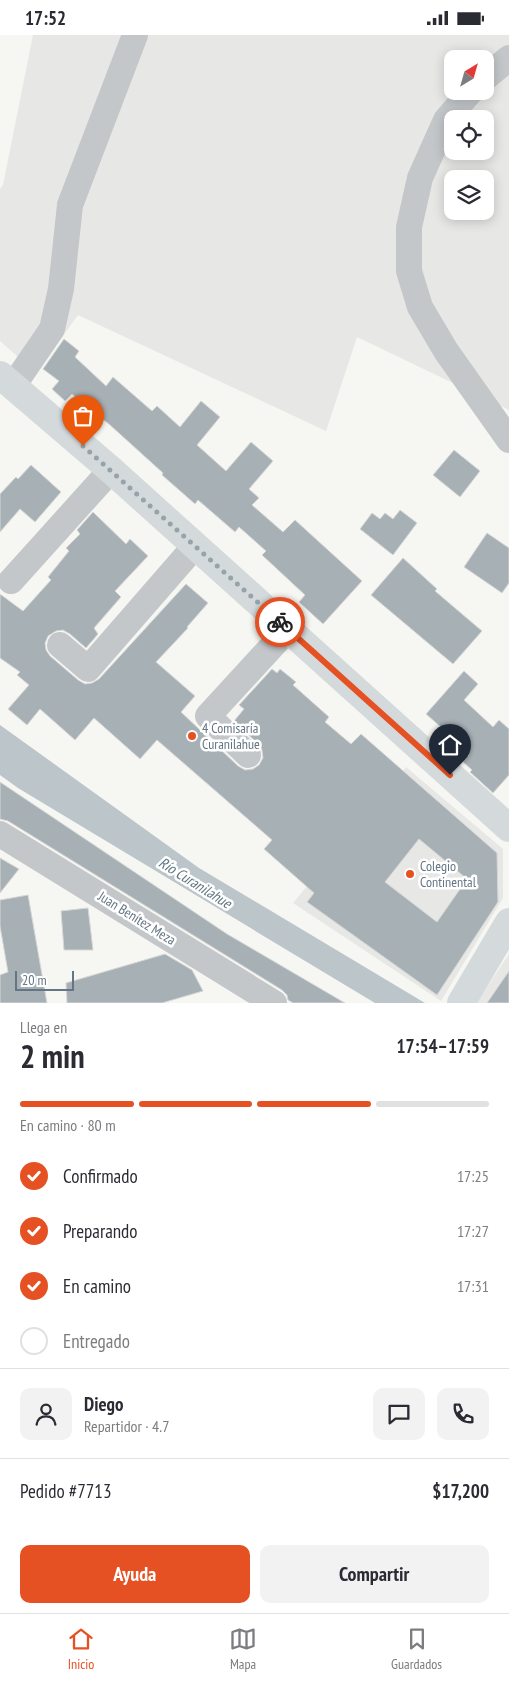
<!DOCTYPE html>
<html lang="es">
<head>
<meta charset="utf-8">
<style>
  body { margin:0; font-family:"PT Sans Narrow",sans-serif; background:#f2f2f3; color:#2b2b33; height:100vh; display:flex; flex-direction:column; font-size:19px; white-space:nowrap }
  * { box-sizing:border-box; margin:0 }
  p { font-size:16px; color:#7c7c81 }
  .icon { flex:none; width:28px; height:28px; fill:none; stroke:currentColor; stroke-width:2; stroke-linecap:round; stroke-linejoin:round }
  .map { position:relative; height:968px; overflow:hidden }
  .panel { display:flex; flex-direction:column; background:#fff; flex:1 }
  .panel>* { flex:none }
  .needle { width:32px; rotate:37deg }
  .tools { position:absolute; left:444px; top:15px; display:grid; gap:10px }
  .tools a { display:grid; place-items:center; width:50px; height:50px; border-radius:10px; background:#fff; box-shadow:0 2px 12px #0003; font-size:25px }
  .scale { position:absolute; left:15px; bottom:12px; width:59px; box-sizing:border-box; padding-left:5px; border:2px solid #647684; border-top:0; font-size:14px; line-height:18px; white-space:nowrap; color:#647684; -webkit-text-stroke:4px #fff; paint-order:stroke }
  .pin { position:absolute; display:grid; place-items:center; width:42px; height:42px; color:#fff; margin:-51px -21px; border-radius:50% 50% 50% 0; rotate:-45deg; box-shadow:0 0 5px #0007 }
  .pin .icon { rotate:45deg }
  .courier { position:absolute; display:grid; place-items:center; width:50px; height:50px; margin:-25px; border:4px solid #e55123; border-radius:50%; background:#fff; color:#222; box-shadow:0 1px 6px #0007 }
  .overview em { font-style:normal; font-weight:700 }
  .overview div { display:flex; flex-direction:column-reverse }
  .overview { display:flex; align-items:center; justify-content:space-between; height:85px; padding:0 20px }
  h1 { font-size:32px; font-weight:700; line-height:38px }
  .bar { display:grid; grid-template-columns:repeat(4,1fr); gap:8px 5px; align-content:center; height:60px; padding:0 20px }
  .bar i { height:6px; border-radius:4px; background:#e1e1e2 }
  .bar .on { background:#e55123 }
  .bar p { grid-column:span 4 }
  .line { display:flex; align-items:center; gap:12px; padding:0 20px; border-top:1px solid #e1e1e2 }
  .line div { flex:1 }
  .round { display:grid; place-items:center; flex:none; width:52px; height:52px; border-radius:10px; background:#f2f2f3 }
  ol { padding:0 20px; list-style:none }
  li { display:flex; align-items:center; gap:15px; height:55px }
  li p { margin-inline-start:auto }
  li .icon { padding:5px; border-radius:50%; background:#e55123; color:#fff; stroke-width:4 }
  li:last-child { color:#7c7c81 }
  li i { width:28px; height:28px; border:2px solid #e1e1e2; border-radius:50% }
  .button { display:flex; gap:10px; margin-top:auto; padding:10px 20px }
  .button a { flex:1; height:58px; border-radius:10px; background:#e55123; color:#fff; font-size:20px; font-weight:700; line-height:58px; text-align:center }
  .button a+a { background:#f2f2f3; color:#2b2b33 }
  .status { display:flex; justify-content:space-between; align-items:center; height:35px; padding:0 25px; background:#fff; direction:ltr }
  .status svg { height:14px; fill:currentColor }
  .tab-bar { display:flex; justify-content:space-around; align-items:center; height:70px; border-top:1px solid #e1e1e2; background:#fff; font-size:14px; color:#7c7c81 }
  .tab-bar a { display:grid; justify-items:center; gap:2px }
  .tab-bar .on { color:#e55123 }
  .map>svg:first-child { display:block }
  .built { fill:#e7e8e6; fill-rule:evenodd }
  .water { fill:#bbc5ca }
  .building { fill:#a7b0b5; stroke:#d7d7d5; fill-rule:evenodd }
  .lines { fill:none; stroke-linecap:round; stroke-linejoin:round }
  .minor { stroke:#c3c7ca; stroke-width:26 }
  .major { stroke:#d4d9dc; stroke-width:28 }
  .done { stroke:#97a3aa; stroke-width:5; stroke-dasharray:0 9 }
  .route { stroke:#e55123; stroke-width:6 }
  .poi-dot { fill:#e55123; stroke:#fff; stroke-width:2 }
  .labels { text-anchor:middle; stroke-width:5; stroke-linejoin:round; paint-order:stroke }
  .poi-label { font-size:14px; fill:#647684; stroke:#fff; text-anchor:start }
  .street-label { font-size:14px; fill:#647684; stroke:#fff }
  .water-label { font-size:15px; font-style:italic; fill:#607780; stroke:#fff }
</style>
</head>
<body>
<div class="status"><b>17:52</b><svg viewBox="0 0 49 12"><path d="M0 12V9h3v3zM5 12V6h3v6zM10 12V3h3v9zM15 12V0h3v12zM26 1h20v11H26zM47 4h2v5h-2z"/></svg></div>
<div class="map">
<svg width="509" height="968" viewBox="0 0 509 968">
  <rect width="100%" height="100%" fill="#f6f6f2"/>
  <path class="built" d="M33,0H509V375L357,302L326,396L78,280L36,338L0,306V154L3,150ZM452,24H485V56H452ZM452,84H485V116H452ZM452,144H485V176H452Z
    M406,732L503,814V863L441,966L293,868Z
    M509,919V968H476Z"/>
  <path class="water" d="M0,690L199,833L425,968H375L18,753L0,740Z"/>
  <path class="building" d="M64,304L79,316L75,322L106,351L113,342L152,376L157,371L180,392L201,366L220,382L197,410L226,436L251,407L273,426L249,454L259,463L252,470L283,497L295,485L362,546L323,589L299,567L305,560L262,520L266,516L239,492L235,497L198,465L195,469L162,440L163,438L110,390L72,359L65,366L52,354L59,346L43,334Z
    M454,415L480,436L460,462L433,440Z
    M31,430L61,457L35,487L20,474L0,497V459L16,442L18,444Z
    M400,475L417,488L393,520L360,494L372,478L380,484L385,478L393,484Z
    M93,477L126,509L130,504L148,521L115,556L121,562L94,593L98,599L86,613L70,599L63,595L56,596L48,601L45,608L46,615L50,621L78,645L85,649L92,648L99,644L186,549L208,568L187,592L188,593L156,627L195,661L181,677L238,731L245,735L253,734L259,730L263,723L262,715L259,710L234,686L244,674L239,670L272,634L277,638L280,634L296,647L293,650L329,682L325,687L351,709L361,699L497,818L498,867L437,960L307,867L314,858L264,814L272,805L157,705L140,724L94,683L75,705L40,674L27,690L8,674L29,650L17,640L20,637L0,623V559L23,576L51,545L48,542L69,516L66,513L80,499L77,495ZM419,804L467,844L437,887L385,847Z
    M487,498L509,513V548L502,558L464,532Z
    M403,523L437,554L435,556L482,596L453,629L371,560Z
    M464,636L478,649L464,665L493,692L499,685L509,694V740L493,758L470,737L472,735L463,727L469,720L449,702L450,700L426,679Z
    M0,747L227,899L345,968H293L288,965L287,960L282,955L8,786L0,784Z
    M0,823L19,834L0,858Z
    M28,860L47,968H0V940L8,937L0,891V865Z
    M88,873L93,915H64L61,876Z
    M165,919L192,935L203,956L162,968H67L66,948Z
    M509,936V968H487Z"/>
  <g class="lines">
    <path class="minor" d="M485,43L509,23
      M471,56L446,85L420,143L409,192V236L420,272L446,316L509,405
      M13,351L52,294L61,254L70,170L135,0
      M11,546L111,435
      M60,610L88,634L195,511
      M248,720L208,681L288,594
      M0,799L274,968"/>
    <path class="major" d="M0,340L111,435L509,793
      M461,968L509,887"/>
  </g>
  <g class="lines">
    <path class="done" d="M83,411L280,587"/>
    <path class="route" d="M280,587L450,740"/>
  </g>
  <g class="poi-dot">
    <circle cx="192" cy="701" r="5"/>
    <circle cx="410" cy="839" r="5"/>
  </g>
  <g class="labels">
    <g class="poi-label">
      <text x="202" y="698">4 Comisaría<tspan x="202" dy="16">Curanilahue</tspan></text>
      <text x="420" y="836">Colegio<tspan x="420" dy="16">Continental</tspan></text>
    </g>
    <g class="street-label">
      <text transform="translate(137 883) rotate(32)" y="5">Juan Benítez Meza</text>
    </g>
    <g class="water-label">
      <text transform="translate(195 848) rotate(32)" y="5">Río Curanilahue</text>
    </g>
  </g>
</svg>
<div class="tools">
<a><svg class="needle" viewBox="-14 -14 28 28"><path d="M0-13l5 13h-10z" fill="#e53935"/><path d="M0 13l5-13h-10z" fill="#7c7c81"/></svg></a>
<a><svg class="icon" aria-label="locate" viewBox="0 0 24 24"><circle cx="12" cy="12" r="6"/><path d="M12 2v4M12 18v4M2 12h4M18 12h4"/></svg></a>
<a><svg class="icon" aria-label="layers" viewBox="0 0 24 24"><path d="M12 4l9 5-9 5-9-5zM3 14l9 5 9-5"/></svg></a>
</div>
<div class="scale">20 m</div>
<div class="pin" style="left:83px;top:411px;background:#ea580c"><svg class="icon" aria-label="bag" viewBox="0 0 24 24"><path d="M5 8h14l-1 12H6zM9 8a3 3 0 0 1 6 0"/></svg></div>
<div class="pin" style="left:450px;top:740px;background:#1f2937"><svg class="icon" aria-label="home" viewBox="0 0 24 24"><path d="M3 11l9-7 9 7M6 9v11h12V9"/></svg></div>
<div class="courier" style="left:280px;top:587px"><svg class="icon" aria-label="bike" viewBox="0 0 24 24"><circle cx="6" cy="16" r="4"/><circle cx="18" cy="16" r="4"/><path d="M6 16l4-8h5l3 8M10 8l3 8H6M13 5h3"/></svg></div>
</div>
<section class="panel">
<div class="overview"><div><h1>2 min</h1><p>Llega en</p></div><em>17:54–17:59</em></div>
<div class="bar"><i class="on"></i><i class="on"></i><i class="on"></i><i></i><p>En camino · 80 m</p></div>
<ol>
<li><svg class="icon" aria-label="check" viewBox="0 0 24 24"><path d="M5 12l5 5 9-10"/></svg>Confirmado<p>17:25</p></li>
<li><svg class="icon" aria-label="check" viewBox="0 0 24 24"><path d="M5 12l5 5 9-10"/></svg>Preparando<p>17:27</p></li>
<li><svg class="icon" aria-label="check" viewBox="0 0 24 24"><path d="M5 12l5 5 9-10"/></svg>En camino<p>17:31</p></li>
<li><i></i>Entregado</li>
</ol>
<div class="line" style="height:90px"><a class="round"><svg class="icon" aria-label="person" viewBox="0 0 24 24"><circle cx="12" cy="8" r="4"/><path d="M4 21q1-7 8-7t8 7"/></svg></a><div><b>Diego</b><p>Repartidor · 4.7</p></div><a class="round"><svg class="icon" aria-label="chat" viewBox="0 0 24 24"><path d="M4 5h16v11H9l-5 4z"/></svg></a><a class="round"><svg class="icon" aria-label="phone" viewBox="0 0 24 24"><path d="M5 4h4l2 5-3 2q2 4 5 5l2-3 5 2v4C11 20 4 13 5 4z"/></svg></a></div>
<div class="line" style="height:65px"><div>Pedido #7713</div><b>$17,200</b></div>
<div class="button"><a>Ayuda</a><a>Compartir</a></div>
</section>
<nav class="tab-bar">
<a class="on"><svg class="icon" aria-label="home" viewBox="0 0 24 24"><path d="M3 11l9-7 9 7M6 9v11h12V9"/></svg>Inicio</a>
<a><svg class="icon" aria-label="map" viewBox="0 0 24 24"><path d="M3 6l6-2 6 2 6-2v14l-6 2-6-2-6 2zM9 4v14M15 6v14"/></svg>Mapa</a>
<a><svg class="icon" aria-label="saved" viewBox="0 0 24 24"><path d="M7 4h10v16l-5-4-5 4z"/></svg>Guardados</a>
</nav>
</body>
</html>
